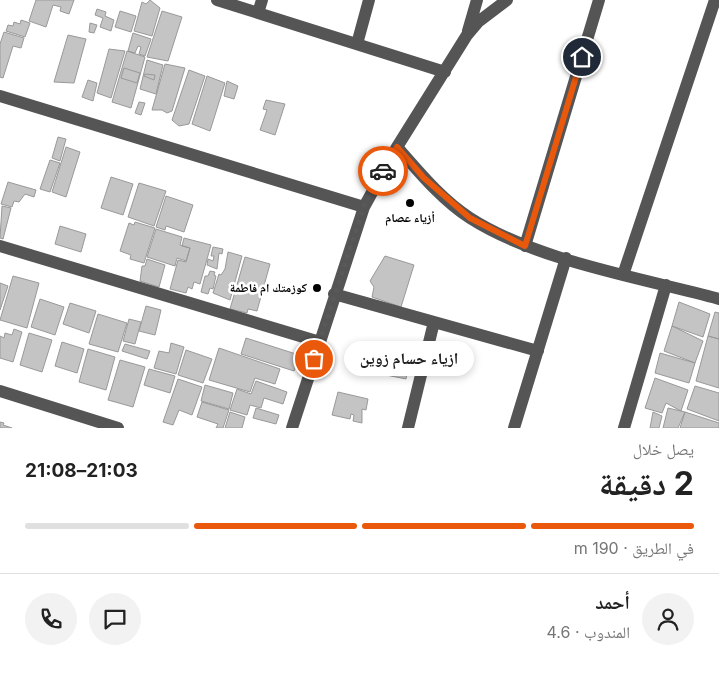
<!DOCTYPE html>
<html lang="ar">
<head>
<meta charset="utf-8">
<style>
  body { margin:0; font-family:Inter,"Noto Naskh Arabic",sans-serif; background:#f2f2f2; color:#222; direction:rtl; height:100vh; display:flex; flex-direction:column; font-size:19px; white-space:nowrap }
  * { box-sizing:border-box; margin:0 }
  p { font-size:16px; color:#767676 }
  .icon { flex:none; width:28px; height:28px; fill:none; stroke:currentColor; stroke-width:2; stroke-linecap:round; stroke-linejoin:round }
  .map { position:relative; height:428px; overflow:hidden; direction:ltr }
  .drawer { display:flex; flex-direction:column; background:#fff; flex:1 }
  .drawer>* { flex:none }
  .pin { position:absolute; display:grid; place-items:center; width:42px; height:42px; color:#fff; margin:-21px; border:2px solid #fff; border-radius:50%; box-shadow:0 1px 5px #0007 }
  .courier { position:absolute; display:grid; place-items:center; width:50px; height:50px; margin:-25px; border:4px solid #ea580c; border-radius:50%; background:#fff; color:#222; box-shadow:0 1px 6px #0007 }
  .bubble { position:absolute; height:35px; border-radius:18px; background:#fff; box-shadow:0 2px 8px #0003; font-size:16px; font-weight:700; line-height:35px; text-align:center; direction:rtl }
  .head em { font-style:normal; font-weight:700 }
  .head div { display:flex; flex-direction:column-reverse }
  .head { display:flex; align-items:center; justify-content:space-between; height:85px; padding:0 25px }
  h1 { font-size:32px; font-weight:700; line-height:38px }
  .bar { display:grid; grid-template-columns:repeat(4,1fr); gap:8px 5px; align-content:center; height:60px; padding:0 25px }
  .bar i { height:6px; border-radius:4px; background:#e0e0e0 }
  .bar .on { background:#ea580c }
  .bar p { grid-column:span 4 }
  .line { display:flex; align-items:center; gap:12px; padding:0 25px; border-top:1px solid #e0e0e0 }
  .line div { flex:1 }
  .round { display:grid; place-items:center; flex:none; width:52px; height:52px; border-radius:26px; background:#f2f2f2 }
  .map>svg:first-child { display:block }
  .building { fill:#c4c4c4; stroke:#999 }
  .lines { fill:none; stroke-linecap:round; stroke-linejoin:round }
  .minor { stroke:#555; stroke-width:12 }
  .done { stroke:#595959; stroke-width:5; stroke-dasharray:0 9 }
  .route { stroke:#ea580c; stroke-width:6 }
  .poi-dot { fill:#000; stroke:#fff; stroke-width:2 }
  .labels { text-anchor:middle; stroke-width:5; stroke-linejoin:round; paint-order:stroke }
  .poi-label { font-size:12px; font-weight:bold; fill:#000; stroke:#fff }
</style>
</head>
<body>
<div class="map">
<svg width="719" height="428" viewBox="0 0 719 428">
  <rect width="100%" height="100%" fill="#fff"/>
  <path class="building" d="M36,0H74L69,14L60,11L61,7L53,5L46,27L29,21Z
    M150,0L160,8L152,36L134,31L142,2L146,4Z
    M97,9L106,12L105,16L114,20L111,31L100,27L103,18L95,15Z
    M120,11L136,16L131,32L115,27Z
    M162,11L182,17L168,61L147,57Z
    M21,20L30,23L25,37L6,31L8,25L13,26L14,22L20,24Z
    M90,23L97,25L94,33L89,32Z
    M4,32L24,38L21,48L13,46L3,78L0,77V44Z
    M133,33L151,39L145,56L139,54L141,47L138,46L135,53L128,51Z
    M68,35L86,39L74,83L54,82Z
    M109,49L125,51L111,98L97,93Z
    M127,51L145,57L131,108L112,102Z
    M147,60L163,65L156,94L140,89Z
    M165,64L185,68L172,111L167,113L162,110H152Z
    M124,68L140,73L137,83L121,78Z
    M189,70L205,76L189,124L179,126L172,120Z
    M145,74L155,75L154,80L144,76Z
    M207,76L225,83L210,131L192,124Z
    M88,80L97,83L93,101L82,97Z
    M227,81L238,86L234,99L224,96Z
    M266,100L285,104L275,135L260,130L267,110L263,109Z
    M139,102L145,103L141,115L135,113Z
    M58,137L66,139L60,161L52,158Z
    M66,147L80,152L66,197L52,192Z
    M50,160L60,163L50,192L40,189Z
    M111,177L133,184L123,215L101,208Z
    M8,182L36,190L34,197L25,194L19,202L14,201L12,207L1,204Z
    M139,183L166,191L154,226L128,217Z
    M166,196L193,205L184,232L166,226L165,230L156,227Z
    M2,206L11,208L3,239L0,238Z
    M135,222L155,228L144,263L130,259L131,255L120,251L129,223L134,225Z
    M60,226L86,234L81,252L55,244Z
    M156,229L182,237L180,245L190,248L186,261L177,258L175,266L147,257Z
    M184,238L211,245L200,284L194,282L192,289L188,287L186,293L170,289L178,260L186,262L190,248L182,246Z
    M213,247L223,249L222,254L219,253L217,269L207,265L208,259L213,261L214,256H211Z
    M228,252L242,256L230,300L213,293L219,274L221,275L225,269Z
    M385,256L414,265L401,307L372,297L374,287L370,281Z
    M245,257L270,264L257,311L248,309L247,313L230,309Z
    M147,259L165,265L159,287L140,281L142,266H145Z
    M210,271L215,272L214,275L216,276L213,289L210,288L208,294L201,292L205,276H208Z
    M13,276L39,283L27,328L0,320Z
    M0,283L8,286L0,310Z
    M40,299L64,307L55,335L31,327Z
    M679,302L710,314L703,337L672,326Z
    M70,303L96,311L89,333L63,324Z
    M146,306L161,310L155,335L139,331Z
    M715,312L719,313V339L708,336Z
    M98,314L127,323L118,352L89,344Z
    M129,319L141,322L135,344L123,341Z
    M672,326L703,341L695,363L664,351Z
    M14,329L22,332L13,362L0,358V336L4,338L5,333L12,335Z
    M29,333L52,340L42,372L20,365Z
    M708,336L719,339V388L696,381Z
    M246,338L299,355L294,371L241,354Z
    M62,342L84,349L77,373L55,366Z
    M171,343L184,347L176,374L154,368L159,351L169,353Z
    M125,344L150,351L147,359L122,351Z
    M219,348L280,369L275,384L255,378L250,392L209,380Z
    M88,349L115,357L106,390L79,382Z
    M186,350L212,359L203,383L178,375Z
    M660,353L695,363L689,383L655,373Z
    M120,360L145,367L133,407L108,400Z
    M383,363L408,369L406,379L381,374Z
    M149,369L175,376L170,393L144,385Z
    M655,378L688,390L681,411L666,403L662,413L645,408Z
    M178,379L202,387L192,415L179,410L173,425L163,422Z
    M256,381L287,392L283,404L264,398L261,408L250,405L247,415L230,410L237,389L251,394Z
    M205,385L233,393L229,409L201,401Z
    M695,386L719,393V421L687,409Z
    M338,392L368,399L366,410L362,409V423L353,421L354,415L351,414L350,419L332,415Z
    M202,402L229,410L223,428H216L218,424L197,417Z
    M256,408L279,415L276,424L253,418Z
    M668,408L685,412L678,428H663Z
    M230,412L245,417L242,428H225Z
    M653,412L662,416L659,428H650Z
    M685,412L719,423V428H680Z
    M0,422L4,423L3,425L12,428H0Z"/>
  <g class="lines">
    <path class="minor" d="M217,0L445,72
      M258,13L262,0
      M468,31L477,0
      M357,44L369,0
      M0,96L364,207
      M397,147C419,172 442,200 470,218C537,261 642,278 719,299
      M0,246L320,342
      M525,246L599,0
      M623,275L715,0
      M334,294L538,351
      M0,391L118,428
      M292,428L364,207L397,147L467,35L478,22L507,0
      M408,428L434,322
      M514,428L566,258
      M624,428L666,285"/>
  </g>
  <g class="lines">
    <path class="done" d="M314,359L364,206L383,171"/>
    <path class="route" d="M383,171L397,147L424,178L470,218L525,246L582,57"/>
  </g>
  <g class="poi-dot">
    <circle cx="410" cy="203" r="5"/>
    <circle cx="317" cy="288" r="5"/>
  </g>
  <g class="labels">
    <g class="poi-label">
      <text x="410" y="222">أزياء عصام</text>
      <text x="307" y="292" text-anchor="end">كوزمتك ام فاطمة</text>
    </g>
  </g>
</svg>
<div class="pin" style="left:314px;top:359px;background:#ea580c"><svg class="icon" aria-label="bag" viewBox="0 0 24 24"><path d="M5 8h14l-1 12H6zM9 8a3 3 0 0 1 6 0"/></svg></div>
<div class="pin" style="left:582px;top:57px;background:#1f2937"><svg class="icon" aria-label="home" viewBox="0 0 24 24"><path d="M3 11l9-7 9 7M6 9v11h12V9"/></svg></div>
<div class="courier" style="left:383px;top:171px"><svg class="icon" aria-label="car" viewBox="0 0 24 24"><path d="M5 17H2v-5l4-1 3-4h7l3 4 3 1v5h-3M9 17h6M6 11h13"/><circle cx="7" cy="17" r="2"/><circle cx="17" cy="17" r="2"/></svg></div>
<div class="bubble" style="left:344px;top:341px;width:130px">ازياء حسام زوين</div>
</div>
<section class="drawer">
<div class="head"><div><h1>2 دقيقة</h1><p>يصل خلال</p></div><em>21:03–21:08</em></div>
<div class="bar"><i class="on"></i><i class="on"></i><i class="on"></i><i></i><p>في الطريق · 190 m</p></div>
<div class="line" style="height:90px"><a class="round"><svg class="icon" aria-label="person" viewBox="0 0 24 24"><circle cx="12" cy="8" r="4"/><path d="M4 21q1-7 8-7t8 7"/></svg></a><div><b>أحمد</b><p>المندوب · 4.6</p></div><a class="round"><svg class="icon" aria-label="chat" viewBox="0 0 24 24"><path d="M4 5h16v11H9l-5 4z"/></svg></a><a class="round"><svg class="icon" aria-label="phone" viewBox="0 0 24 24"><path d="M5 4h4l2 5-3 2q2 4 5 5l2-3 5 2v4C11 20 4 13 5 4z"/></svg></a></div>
</section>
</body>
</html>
